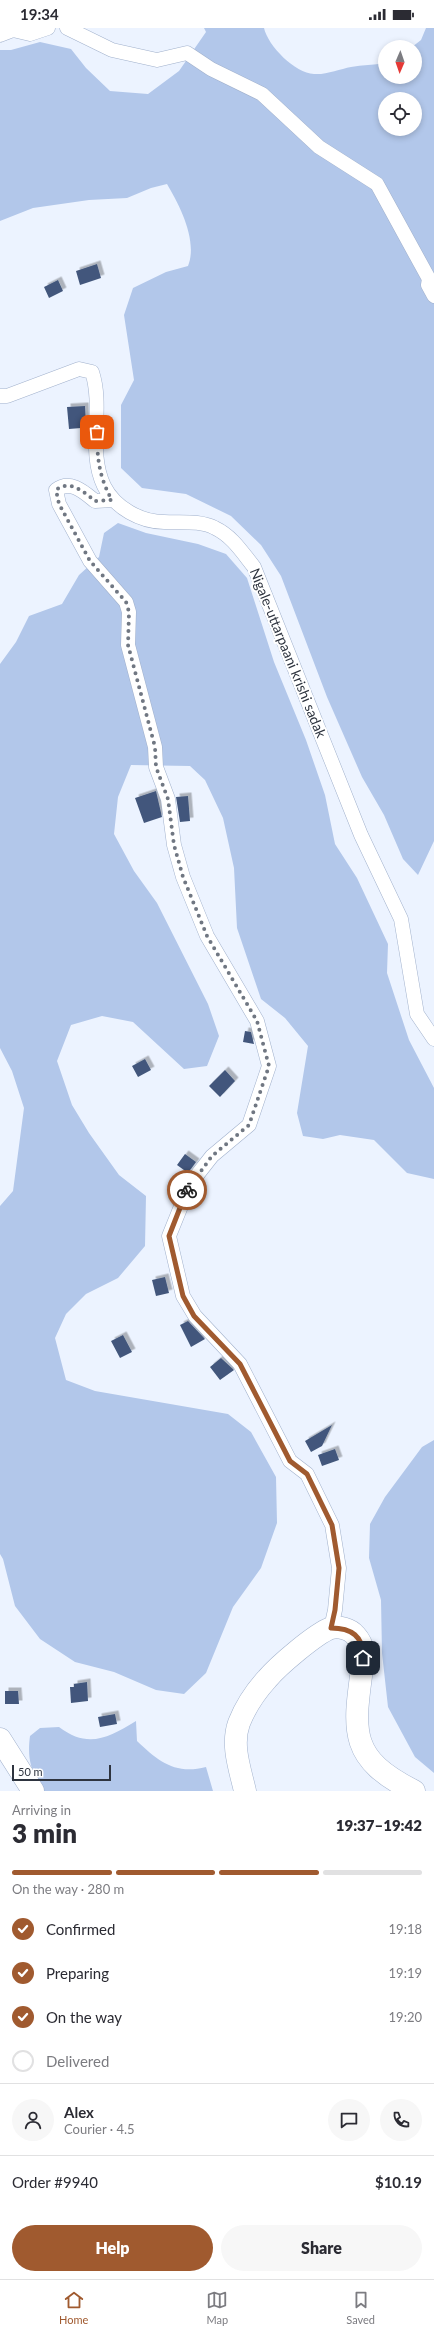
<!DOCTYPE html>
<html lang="en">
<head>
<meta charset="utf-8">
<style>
  body { margin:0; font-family:Lato,sans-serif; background:#f7f7f7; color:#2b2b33; height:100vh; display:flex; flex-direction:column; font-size:15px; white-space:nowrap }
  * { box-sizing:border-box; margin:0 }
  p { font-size:13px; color:#7c7c81 }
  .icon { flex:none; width:22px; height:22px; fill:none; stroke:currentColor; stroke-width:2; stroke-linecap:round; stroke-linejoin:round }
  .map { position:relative; height:1763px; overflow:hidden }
  .drawer { display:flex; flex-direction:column; background:#fff; flex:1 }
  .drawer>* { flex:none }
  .needle { width:26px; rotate:182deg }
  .controls { position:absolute; left:378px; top:12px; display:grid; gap:8px }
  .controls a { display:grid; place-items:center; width:44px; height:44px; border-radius:50%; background:#fff; box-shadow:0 2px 6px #0003; font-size:20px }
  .scale { position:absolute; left:12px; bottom:10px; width:99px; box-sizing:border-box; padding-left:4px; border:2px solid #2e343f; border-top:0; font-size:11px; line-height:14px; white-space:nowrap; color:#2e343f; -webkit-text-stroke:3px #fff; paint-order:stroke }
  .pin { position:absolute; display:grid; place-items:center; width:34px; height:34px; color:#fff; margin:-17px; border-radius:8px; box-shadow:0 2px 6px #0006 }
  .courier { position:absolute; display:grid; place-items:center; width:40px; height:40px; margin:-20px; border:3px solid #a05a2f; border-radius:50%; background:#fff; color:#222; box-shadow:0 1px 5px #0007 }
  .headline em { font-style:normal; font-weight:800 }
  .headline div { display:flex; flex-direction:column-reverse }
  .headline { display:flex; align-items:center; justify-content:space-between; height:68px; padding:0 12px }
  h1 { font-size:26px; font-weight:800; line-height:30px }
  .bar { display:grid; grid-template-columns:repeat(4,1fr); gap:6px 4px; align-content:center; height:48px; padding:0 12px }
  .bar i { height:5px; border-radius:3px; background:#e1e1e2 }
  .bar .on { background:#a05a2f }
  .bar p { grid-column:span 4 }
  .line { display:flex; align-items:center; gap:10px; padding:0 12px; border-top:1px solid #e1e1e2 }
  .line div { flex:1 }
  .round { display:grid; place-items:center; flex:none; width:42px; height:42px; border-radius:21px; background:#f7f7f7 }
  ol { padding:0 12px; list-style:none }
  li { display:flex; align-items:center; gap:12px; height:44px }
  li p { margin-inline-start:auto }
  li .icon { padding:4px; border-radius:50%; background:#a05a2f; color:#fff; stroke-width:4 }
  li:last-child { color:#7c7c81 }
  li i { width:22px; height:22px; border:2px solid #e1e1e2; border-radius:50% }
  .button { display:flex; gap:8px; margin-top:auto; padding:8px 12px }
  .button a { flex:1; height:46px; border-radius:24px; background:#a05a2f; color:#fff; font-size:16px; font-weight:800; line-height:46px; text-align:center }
  .button a+a { background:#f7f7f7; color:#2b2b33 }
  .status { display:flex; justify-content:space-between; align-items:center; height:28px; padding:0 20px; background:#fff; direction:ltr }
  .status svg { height:11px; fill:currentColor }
  .menu { display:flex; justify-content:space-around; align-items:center; height:56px; border-top:1px solid #e1e1e2; background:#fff; font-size:11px; color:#7c7c81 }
  .menu a { display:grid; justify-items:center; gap:2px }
  .menu .on { color:#a05a2f }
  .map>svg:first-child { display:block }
  .green { fill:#b2c7ea; fill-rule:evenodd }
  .building { fill:#42577b; filter:url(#shadow) }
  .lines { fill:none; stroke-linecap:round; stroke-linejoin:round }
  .street-casing { stroke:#a1b1cc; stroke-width:15 }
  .primary-casing { stroke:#a1b1cc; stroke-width:23 }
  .street { stroke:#fff; stroke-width:14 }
  .primary { stroke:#fff; stroke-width:22 }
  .done { stroke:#707782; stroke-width:4; stroke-dasharray:0 7.2 }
  .route { stroke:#a05a2f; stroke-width:5 }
  .labels { text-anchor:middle; stroke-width:4; stroke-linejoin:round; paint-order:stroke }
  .street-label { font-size:14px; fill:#2e343f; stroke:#fff }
</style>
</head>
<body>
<div class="status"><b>19:34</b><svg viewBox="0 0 49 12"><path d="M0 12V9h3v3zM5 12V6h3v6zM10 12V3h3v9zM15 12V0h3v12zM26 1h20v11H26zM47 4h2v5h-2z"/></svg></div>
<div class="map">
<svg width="434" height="1763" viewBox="0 0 434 1763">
  <defs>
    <filter id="shadow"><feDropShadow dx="3.5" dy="-3.5" stdDeviation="0" flood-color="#0004"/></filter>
  </defs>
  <rect width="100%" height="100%" fill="#ecf3ff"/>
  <path class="green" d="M204,0H264C268,18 295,45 314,46C326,47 340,41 351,39C362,37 374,37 385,35V49H415V19H412L421,12L426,0H434V813L418,847L403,831L384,787L362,749L327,669L281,548L261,517L231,488L186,466L142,460L121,440V377L134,352L124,287L133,260L166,244L188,238C198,213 180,178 167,156L151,160L127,170L89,172L33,180L0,193V22H11L40,14L71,21L86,40L110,63L148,66L179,43L206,4ZM385,71H415V101H385Z
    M118,495L146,505L198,516L226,526L247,550L274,634L306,712L325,767L335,816L357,850L388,916L387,945L409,1012L434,1060V1151L407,1145L374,1112L340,1107L323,1111L303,1108L297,1085L308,1018L285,990L261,971L237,900L234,840L223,790L205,752L190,738L131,737L118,769L114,806L134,843L157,875L208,976L219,1008L207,1038L184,1041L133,994L102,988L71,997L57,1033L72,1077L89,1105L119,1147L146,1168L145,1218L118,1250L86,1266L66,1286L55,1310L66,1352L95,1363L228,1386L251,1404L276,1449L277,1495L261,1540L233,1579L206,1645L184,1666L156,1662L114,1644L75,1634L40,1611L15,1578L3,1531L0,1526V1178L13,1163L24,1080L12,1043L0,1020V636L16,614L29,588L62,576L79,547L99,529L104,505Z
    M434,1412V1745L415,1729L388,1679L382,1625L381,1572L369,1530L370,1496L385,1469L422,1419Z
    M136,1693L137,1713C158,1733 175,1747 206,1739L213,1763H43C31,1743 27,1731 30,1708L40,1700L59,1699C88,1721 108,1710 136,1693Z"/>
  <path class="building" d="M97,236L101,250L80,257L76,243Z
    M58,252L63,263L49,270L44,259Z
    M85,378L86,396L81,397V400L69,401L67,379Z
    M156,763L162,789L144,795L135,770Z
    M188,768L190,793L180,794L176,769Z
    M245,1003L251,1004L254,1016L243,1014Z
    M145,1031L151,1042L138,1049L132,1038Z
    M225,1042L235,1053L220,1069L209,1058Z
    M185,1126L196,1134L188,1145L177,1137Z
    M165,1249L169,1265L156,1268L152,1252Z
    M188,1293L205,1311L191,1319L180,1297Z
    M123,1307L132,1324L120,1330L111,1313Z
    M221,1330L234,1342L220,1352L210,1339Z
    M332,1397L322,1418L311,1424L305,1413Z
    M335,1421L339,1432L322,1438L318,1427Z
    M87,1654L88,1673L71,1675L70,1659H74V1656Z
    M5,1663H18L19,1676H5Z
    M115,1686L117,1696L100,1699L98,1689Z"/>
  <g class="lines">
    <g class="street-casing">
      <path id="street" d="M67,0L112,22L157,32L187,25L211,41L262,66L319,119L377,156L429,251L428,257L434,268
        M0,7L13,2L30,6L48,0
        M0,368H7L79,341L92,344C104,380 87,423 104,458C115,480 141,494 164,494C181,495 200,492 215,500C232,508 242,524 254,539L361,807L401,891L417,986L434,1011
        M113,472L95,473C84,464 70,451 56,462L59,476L90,533L126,574L129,584L128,617L155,719L156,739L168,771L174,817L183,849L207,908L257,993L269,1038L249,1097L212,1128L190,1156L169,1208L183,1268L195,1288L240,1336L290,1433L307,1446L332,1497L339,1540L335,1582L331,1600"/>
    </g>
    <g class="primary-casing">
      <path id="primary" d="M0,1711L33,1763
        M245,1763C240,1741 231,1717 239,1695C245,1680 256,1663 267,1651C278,1638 315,1606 331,1600C339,1598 350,1601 355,1607C365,1618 364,1628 362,1641C353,1705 350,1731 414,1763"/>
    </g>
    <use href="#street" class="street"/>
    <use href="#primary" class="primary"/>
  </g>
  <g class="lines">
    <path class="done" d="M97,404C97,430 99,449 112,472L95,473C84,464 70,451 56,462L59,476L90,533L126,574L129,584L128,617L155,719L156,739L168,771L174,817L183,849L207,908L257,993L269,1038L249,1097L212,1128L187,1162"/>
    <path class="route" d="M187,1162L169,1208L183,1268L194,1288L240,1336L290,1433L307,1446L332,1497L339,1540L335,1582L331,1600C351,1600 364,1608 363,1630"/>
  </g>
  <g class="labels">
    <g class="street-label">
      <text transform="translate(288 625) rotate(68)" y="5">Nigale-uttarpaani krishi sadak</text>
    </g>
  </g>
</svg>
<div class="controls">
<a><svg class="needle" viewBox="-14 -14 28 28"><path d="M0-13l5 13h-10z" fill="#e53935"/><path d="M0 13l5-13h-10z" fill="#7c7c81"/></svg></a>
<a><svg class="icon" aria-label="locate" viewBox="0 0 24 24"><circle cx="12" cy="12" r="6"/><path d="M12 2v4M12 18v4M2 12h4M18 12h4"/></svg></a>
</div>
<div class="scale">50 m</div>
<div class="pin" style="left:97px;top:404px;background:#ea580c"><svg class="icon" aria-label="bag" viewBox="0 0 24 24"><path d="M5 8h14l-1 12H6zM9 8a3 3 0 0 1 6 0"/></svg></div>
<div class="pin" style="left:363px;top:1630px;background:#1f2937"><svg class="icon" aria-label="home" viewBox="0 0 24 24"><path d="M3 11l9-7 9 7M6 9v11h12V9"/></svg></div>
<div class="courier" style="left:187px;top:1162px"><svg class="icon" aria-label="bike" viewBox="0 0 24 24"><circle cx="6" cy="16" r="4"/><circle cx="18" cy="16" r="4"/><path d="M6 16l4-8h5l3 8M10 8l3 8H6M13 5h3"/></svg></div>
</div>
<section class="drawer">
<div class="headline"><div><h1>3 min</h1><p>Arriving in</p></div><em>19:37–19:42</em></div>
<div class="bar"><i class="on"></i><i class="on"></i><i class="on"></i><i></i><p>On the way · 280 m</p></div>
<ol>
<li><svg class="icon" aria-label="check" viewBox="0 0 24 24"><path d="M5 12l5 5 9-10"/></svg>Confirmed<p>19:18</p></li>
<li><svg class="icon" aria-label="check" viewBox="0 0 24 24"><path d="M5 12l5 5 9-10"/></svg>Preparing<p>19:19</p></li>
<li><svg class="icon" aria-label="check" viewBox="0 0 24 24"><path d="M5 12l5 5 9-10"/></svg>On the way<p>19:20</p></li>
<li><i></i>Delivered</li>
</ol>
<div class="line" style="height:72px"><a class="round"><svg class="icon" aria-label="person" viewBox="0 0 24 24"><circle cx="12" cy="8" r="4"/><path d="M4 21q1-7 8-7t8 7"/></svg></a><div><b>Alex</b><p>Courier · 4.5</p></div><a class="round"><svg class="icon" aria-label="chat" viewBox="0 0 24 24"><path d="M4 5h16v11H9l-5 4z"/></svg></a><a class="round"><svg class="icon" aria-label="phone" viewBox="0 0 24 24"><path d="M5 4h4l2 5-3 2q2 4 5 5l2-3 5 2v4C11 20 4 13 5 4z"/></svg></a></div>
<div class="line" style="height:52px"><div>Order #9940</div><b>$10.19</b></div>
<div class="button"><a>Help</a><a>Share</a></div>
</section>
<nav class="menu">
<a class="on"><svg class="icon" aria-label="home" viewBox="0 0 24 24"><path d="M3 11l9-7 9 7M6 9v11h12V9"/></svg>Home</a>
<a><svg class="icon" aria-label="map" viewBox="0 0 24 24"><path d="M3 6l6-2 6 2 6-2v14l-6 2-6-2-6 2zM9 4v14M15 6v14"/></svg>Map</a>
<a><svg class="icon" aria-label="saved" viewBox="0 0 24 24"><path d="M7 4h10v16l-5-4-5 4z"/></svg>Saved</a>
</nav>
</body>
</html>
